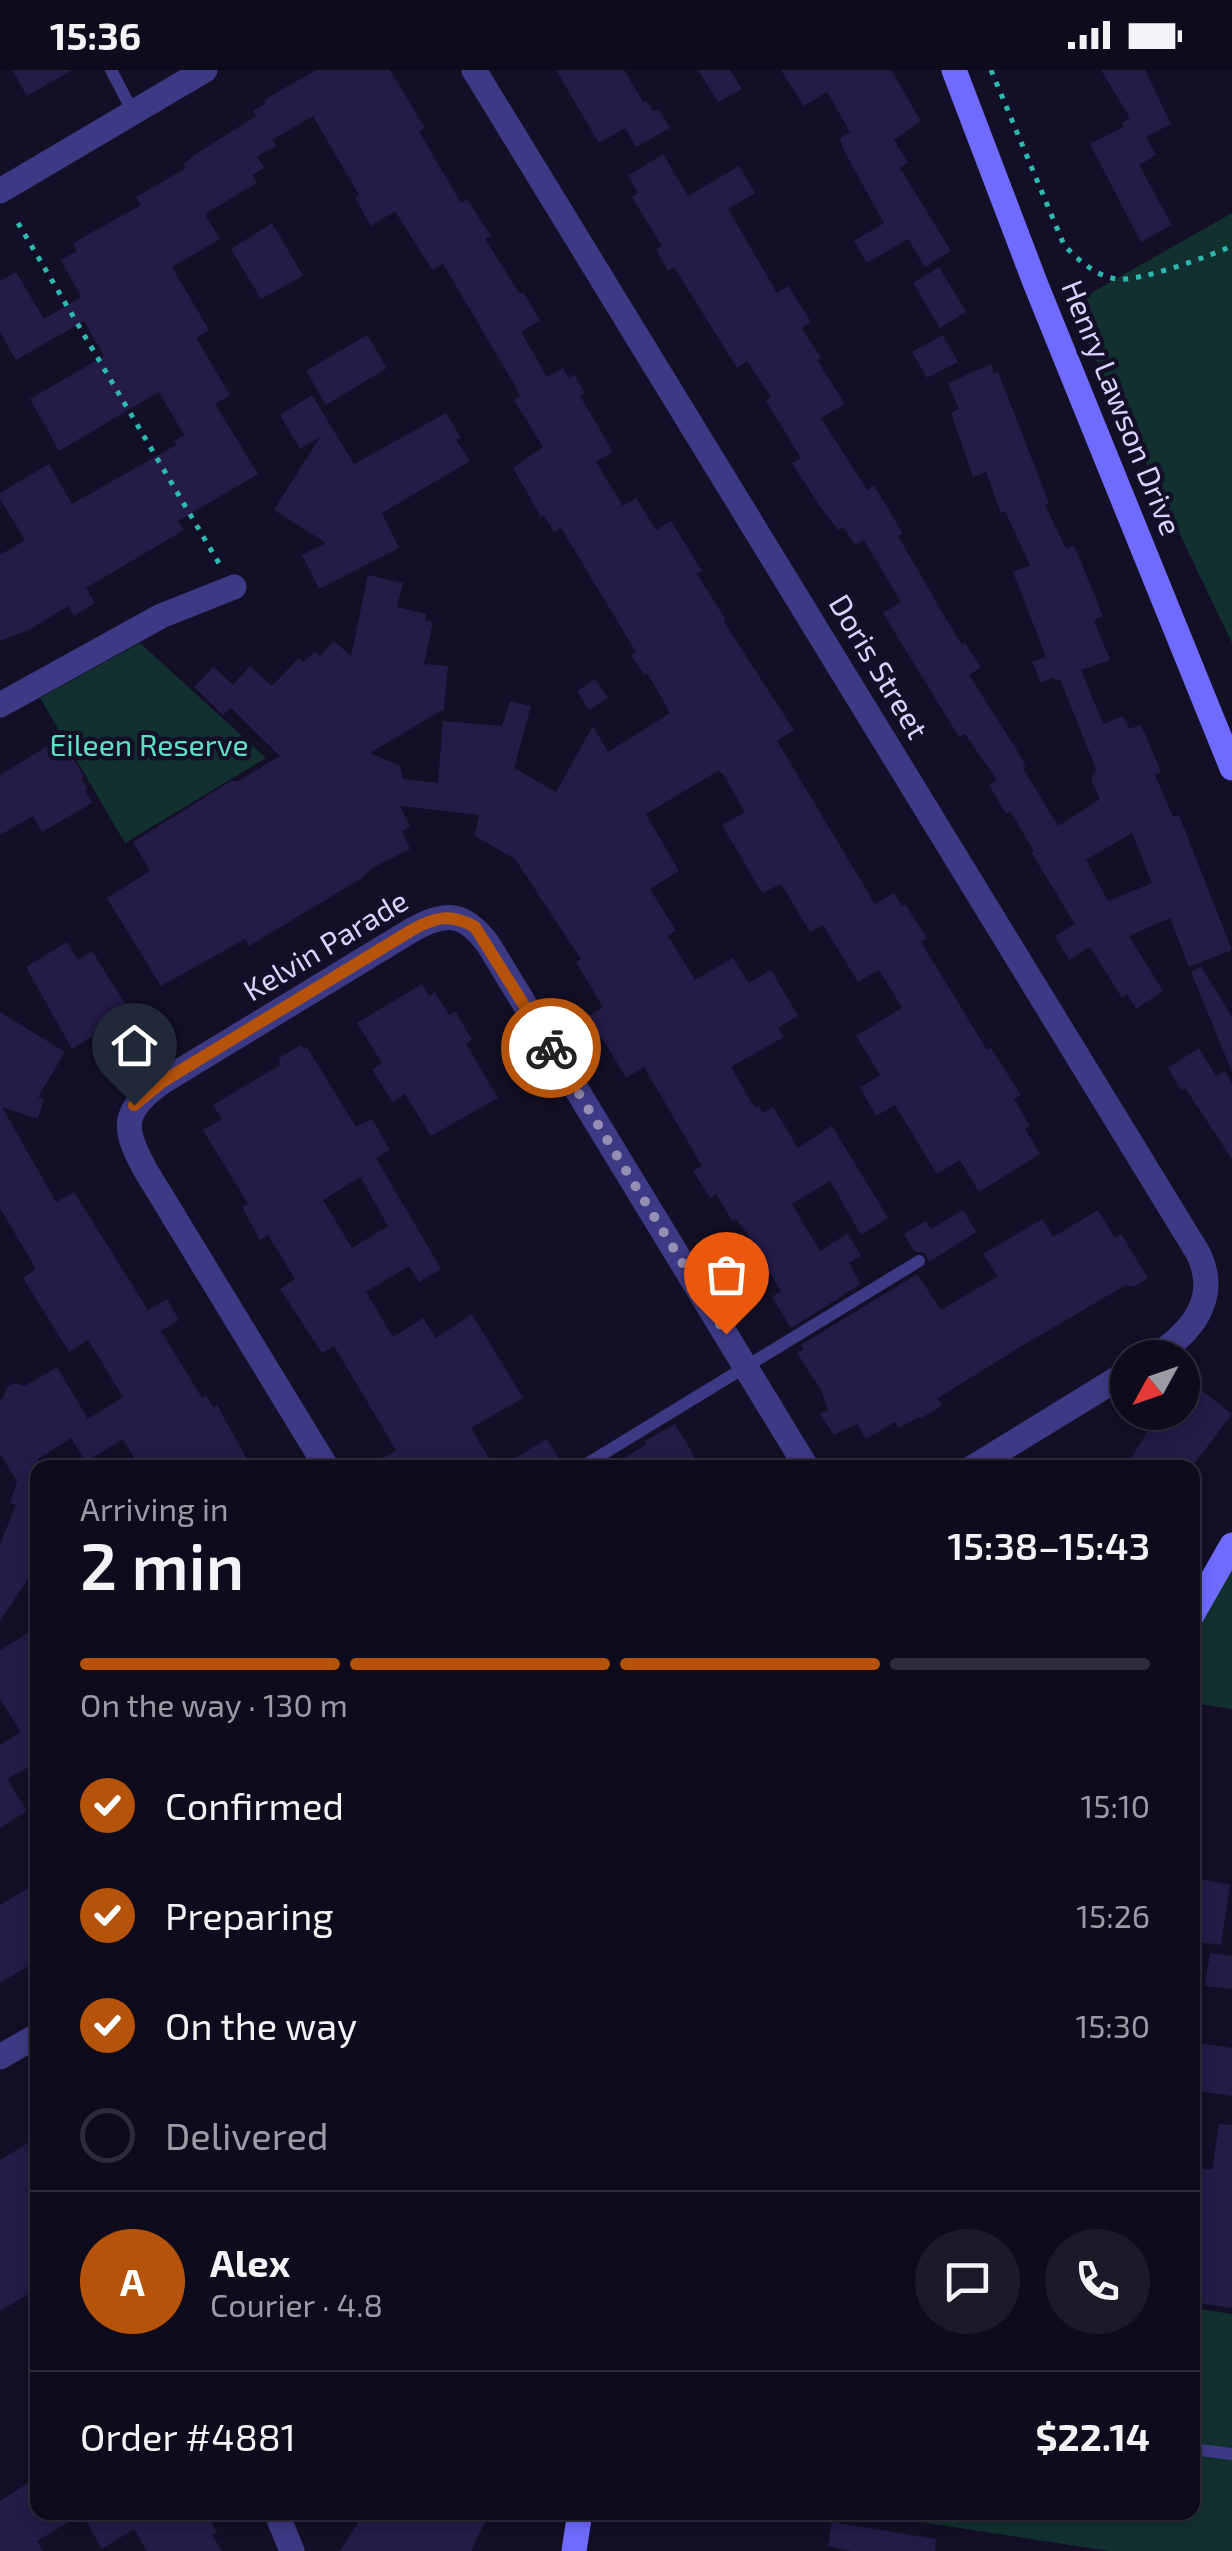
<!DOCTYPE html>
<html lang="en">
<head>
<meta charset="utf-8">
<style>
  body { margin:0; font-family:"Exo 2",sans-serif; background:#1c1929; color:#f1f3f6; height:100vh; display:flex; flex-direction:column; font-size:38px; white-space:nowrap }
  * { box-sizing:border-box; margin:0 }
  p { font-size:32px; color:#9b9ba3 }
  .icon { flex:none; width:55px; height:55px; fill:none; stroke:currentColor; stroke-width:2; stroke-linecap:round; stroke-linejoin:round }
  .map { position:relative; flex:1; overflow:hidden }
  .panel { position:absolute; left:30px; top:1390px; width:1170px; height:1060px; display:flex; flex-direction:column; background:#0e0b1c; border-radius:20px; box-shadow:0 5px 15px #0003,0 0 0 2px #2e2b3b }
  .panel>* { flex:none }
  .needle { width:65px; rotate:230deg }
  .fabs { position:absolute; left:1110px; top:1270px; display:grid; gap:20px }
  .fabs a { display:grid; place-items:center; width:90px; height:90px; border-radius:50%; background:#0e0b1c; box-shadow:0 5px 15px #0003,0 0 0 2px #2e2b3b; font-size:50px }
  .pin { position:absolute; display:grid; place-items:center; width:85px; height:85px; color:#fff; margin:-102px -42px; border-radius:50% 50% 50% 0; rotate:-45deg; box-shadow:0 0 10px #0007 }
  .pin .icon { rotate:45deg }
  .courier { position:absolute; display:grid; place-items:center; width:100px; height:100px; margin:-50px; border:8px solid #b45309; border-radius:50%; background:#fff; color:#222; box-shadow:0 2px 12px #0007 }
  .summary em { font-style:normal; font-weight:600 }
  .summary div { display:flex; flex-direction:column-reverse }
  .summary { display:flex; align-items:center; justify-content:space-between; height:170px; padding:0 50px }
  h1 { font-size:65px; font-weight:600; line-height:75px }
  .bar { display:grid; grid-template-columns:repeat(4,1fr); gap:15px 10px; align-content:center; height:120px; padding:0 50px }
  .bar i { height:12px; border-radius:8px; background:#2e2b3b }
  .bar .active { background:#b45309 }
  .bar p { grid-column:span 4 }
  .line { display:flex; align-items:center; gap:25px; padding:0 50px; border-top:2px solid #2e2b3b }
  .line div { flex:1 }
  .round { display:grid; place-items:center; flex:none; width:105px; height:105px; border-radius:52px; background:#1c1929 }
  ol { padding:0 50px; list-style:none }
  li { display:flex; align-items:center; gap:30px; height:110px }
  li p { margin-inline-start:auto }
  li .icon { padding:10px; border-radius:50%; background:#b45309; color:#fff; stroke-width:4 }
  li:last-child { color:#9b9ba3 }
  li i { width:55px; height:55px; border:5px solid #2e2b3b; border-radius:50% }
  .status { display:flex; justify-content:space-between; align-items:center; height:70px; padding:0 50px; background:#0e0b1c; direction:ltr }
  .status svg { height:28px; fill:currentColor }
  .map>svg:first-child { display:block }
  .green { fill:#12302f }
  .building { fill:#241b47; fill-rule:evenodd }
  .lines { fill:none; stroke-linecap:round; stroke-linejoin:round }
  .path { stroke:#2fb8b0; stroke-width:5; stroke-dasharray:5 8; stroke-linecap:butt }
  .service { stroke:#3d3a85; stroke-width:12 }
  .minor { stroke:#3d3a85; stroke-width:25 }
  .tertiary { stroke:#3d3a85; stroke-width:25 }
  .secondary { stroke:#6f6bff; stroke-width:25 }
  .done { stroke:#948fb3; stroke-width:10; stroke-dasharray:0 18 }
  .route { stroke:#b45309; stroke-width:12 }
  .labels { text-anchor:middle; stroke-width:9; stroke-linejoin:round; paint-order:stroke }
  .street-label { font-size:30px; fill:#d9d4ff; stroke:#130f26 }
  .park-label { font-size:30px; fill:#5fe0c0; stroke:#130f26 }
</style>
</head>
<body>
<div class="status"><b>15:36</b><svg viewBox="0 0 49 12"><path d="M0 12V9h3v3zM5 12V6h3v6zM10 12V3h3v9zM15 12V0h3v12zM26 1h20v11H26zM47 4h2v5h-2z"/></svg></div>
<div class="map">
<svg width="1232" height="2481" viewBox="0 0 1232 2481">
  <rect width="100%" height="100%" fill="#130f26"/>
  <path class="green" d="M1232,143V573L1070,235Z
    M140,573L266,688L125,773L40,628Z
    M1232,1497V1639L1193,1633L1192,1562Z
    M1193,2238L1232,2244V2481H1109L862,2443L1192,2442Z"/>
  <path class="building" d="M12,0H72L27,26Z
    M316,0H390L425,58L419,61L461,133L467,129L491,166L485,169L520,224L523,222L540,250L521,262L547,307L563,298L569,308L574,304L585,323L580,326L613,382L596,392L623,436L636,428L656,460L671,451L702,501L697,504L726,550L724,552L794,660L777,671L875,834L894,823L902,836L905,834L927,868L921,872L987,980L991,978L1021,1025L1014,1029L1030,1056L1025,1059L1040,1084L979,1122L960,1090L937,1104L895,1035L876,1046L860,1018L880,1005L856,966L902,938L879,900L858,912L823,855L810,862L781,814L762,823L722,755L745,742L723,704L718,701L646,744L679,801L650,819L676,861L668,866L695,910L733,888L749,913L771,900L798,946L778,958L784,967L731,997L755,1038L759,1036L763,1043L773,1037L798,1078L832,1056L888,1148L861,1165L830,1111L792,1134L820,1181L848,1163L861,1186L849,1193L861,1214L791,1258L772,1227L781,1221L746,1162L736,1149L732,1151L716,1124L710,1128L693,1101L702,1096L644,997L626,1008L601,966L595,969L583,949L603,937L576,892L581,889L515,789L475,766L479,745L400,736L410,757L402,761L410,779L372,798L362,808L249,876L245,869L161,916L107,828L150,801L133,772L231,711H238L280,686L231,638L223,645L194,617L214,597L233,615L250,596L272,616L299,588L304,592L315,581L320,586L334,571L351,586L368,505L403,513L397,537L426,544L425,550L433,552L424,594L448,596L444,639L370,683L400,696L403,709L438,713L443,651L502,656L510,631L531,636L514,698L556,722L593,656L608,682L670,643L648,604L645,606L631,585L636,582L561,458L554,462L544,446L541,447L513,398L543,377L514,330L520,326L514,314L443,194L432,200L395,141L371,156L355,128L359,125L313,46L272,70L276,76L257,86L264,98L252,105L257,113L205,144L220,169L172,197L209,260L196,268L230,325L215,334L258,404L178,451L184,460L86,518L95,533L74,546L68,536L29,560L0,571V485L25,470L0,429V423L49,394L72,434L176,375L174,371L184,365L159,322L59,381L30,329L104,286L84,251L16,290L0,262V211L16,202L44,249L81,227L61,190L77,181L73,173L141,135L136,127L186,98L184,94L196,84L256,46L253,41L266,33L264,30Z
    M556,0H624L644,33L646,31L653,41L659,40L670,58L636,77L625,58L599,73Z
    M698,0H730L742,19L718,32Z
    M781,0H891L921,51L894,70L908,93L900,98L951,181L925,197L908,169L867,193L854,171L884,153L843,79L840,68L850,62L827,22L804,36Z
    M1101,0H1145L1171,54L1146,67L1156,85L1139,95L1172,155L1141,172L1090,74L1124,57L1122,53L1130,48Z
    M663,84L688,126L739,96L755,123L728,139L777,223L788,216L811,252L802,258L821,288L817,290L845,334L821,348L867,420L874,415L903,464L898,466L938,535L962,575L965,573L981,597L969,605L1015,677L1026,696L1023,698L1058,756L1100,729L1091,709L1096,699L1060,609L1055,611L1053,607L1041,613L1032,592L1046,587L1013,502L1030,495L1005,441L1001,443L986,402L973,407L951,343L959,339L948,313L991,294L994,304L998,302L1049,433L1045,435L1066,479L1074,475L1103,546L1094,550L1110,590L1081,600L1103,654L1123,646L1129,659L1141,655L1161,702L1155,705L1173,747L1179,745L1232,880L1189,897L1170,848L1129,866L1163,921L1136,939L1127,924L1122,928L1090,877L1069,890L1055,866L1075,854L1031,782L1034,781L1010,741L1006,744L989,715L997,710L965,664L959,667L883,543L901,532L864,470L855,475L843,457L838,460L821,438L792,393L801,388L766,331L771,327L747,291L737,298L674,197L668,201L656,179L662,176L632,127L638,123L628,106ZM1132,763L1152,813L1108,831L1086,790Z
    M272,153L303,206L261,229L231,179Z
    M939,197L966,242L940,258L913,213Z
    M367,265L387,298L326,335L306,301Z
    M943,265L958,292L927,308L912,282Z
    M312,325L354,394L446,343L461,368L456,370L470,391L382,443L399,478L319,519L302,485L326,473L274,440L320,367L300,379L280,345Z
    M595,609L608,628L589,640L577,621Z
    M61,668L84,707L81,708L87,719L85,720L92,733L42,762L33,746L0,765V705Z
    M67,872L78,890L92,881L133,946L132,950L105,967L104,959L72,979L26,897Z
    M1201,896L1232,947V1002L1191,902Z
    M422,914L429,926L435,922L449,945L455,941L472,970L466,974L498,1028L431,1066L405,1024L392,1032L372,999L382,993L357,953Z
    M0,942L65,982L38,1027L44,1029L38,1049L2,1037L56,1132L74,1122L148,1240L167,1229L179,1250L161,1261L202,1328L206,1325L213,1337L217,1335L252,1398H189L184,1389L171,1398H140L123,1369L86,1392L71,1368L38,1389V1494L0,1551V1474L16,1435L10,1433L17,1411L0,1384V1330L4,1327L6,1318L14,1313L25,1316L57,1297L88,1349L123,1327L88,1270L69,1282L23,1208L36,1199L0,1138Z
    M301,975L304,979L307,977L356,1057L372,1049L390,1080L376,1088L441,1199L419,1212L409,1196L366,1222L393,1267L423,1248L436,1268L472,1244L523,1328L471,1358L495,1398H367L396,1380L334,1276L322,1283L280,1219L295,1209L268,1165L260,1170L242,1137L248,1134L203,1060L222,1049L213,1035L280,995L279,988ZM360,1107L388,1156L352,1178L323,1130Z
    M1199,978L1216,1006L1225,1001L1232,1013V1089L1185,1018L1181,1020L1168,998Z
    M963,1140L976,1162L929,1192L925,1183L915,1182L904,1164L926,1151L931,1159Z
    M1098,1140L1115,1168L1121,1164L1148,1208L1134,1217L1126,1215L1119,1219L1020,1277L938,1328L942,1336L920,1349L919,1347L899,1358L895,1352L866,1369L857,1354L834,1365L820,1344L828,1340L822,1322L797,1283L804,1279L801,1275L917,1204L941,1240L998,1206L983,1184L1042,1149L1053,1167Z
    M1196,1316L1232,1344L1191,1398H1125L1154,1351L1159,1355L1169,1342H1182V1334Z
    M675,1354L701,1398H607L647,1374L645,1371Z
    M547,1369L565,1398H498L537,1375Z
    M38,1557V1692L7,1709L27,1741L0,1758V1675L21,1662L0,1629V1580Z
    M1192,1807L1230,1815L1221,1875L1192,1871Z
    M38,1812V1890L0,1913V1835Z
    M1210,1883L1232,1886V1919L1205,1916Z
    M1192,1972L1232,1978V2026L1192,2020Z
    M1219,2054L1232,2055V2238L1192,2232V2148L1200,2098L1212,2100Z
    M38,2067V2218L0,2241V2090Z
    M38,2407V2442H205L217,2462L212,2465L222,2481H147L134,2459L102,2479L82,2444L37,2471L43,2481H0V2431Z
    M365,2442H490L471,2481H340Z
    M832,2452L936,2469L935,2481H851L828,2476Z"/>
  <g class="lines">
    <path class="path" d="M991,0L1064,175C1077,189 1097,207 1117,209C1139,212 1210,186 1232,176
      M18,153L220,495"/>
    <path class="service" d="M111,0L133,42
      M580,1398L919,1191
      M1192,2379L1232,2384"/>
    <path class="minor" d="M474,0L1198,1183C1221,1230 1190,1264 1152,1288
      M0,635L161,546L234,517
      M327,1398L146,1101C123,1059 120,1042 162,1012L412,860C446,841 464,842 488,874L807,1398
      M972,1398L1128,1302
      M0,1987L38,1965
      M276,2442L292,2481"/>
    <path class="tertiary" d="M0,121L205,0"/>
    <path class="secondary" d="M954,0L1036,215L1232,698
      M1192,1545L1232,1475
      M574,2481L580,2442"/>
  </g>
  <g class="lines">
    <path class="done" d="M551,978L726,1264"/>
    <path class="route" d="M134,1035L162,1012L412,860C435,847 451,843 475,857L551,978"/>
  </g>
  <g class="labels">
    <g class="street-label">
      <text transform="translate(1121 338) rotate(68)" y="10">Henry Lawson Drive</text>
      <text transform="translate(878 597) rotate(59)" y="10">Doris Street</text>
      <text transform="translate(326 876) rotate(-31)" y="10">Kelvin Parade</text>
    </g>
    <g class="park-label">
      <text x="149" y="686">Eileen Reserve</text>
    </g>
  </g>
</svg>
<div class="fabs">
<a><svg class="needle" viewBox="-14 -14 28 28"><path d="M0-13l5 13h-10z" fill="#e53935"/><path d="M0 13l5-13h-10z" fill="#9b9ba3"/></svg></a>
</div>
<div class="pin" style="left:726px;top:1264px;background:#ea580c"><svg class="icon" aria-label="bag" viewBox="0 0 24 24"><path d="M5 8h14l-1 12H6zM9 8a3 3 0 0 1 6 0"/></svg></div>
<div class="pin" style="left:134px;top:1035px;background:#1f2937"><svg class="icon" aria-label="home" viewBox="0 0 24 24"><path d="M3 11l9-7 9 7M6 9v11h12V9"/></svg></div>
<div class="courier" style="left:551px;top:978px"><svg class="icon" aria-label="bike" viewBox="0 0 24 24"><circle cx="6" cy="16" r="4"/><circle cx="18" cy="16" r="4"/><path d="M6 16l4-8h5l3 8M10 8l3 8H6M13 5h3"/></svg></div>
<section class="panel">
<div class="summary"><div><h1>2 min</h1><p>Arriving in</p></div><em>15:38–15:43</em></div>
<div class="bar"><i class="active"></i><i class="active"></i><i class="active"></i><i></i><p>On the way · 130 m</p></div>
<ol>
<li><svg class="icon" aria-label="check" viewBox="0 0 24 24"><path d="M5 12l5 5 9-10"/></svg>Confirmed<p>15:10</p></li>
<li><svg class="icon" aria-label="check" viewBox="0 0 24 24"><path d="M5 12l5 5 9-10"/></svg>Preparing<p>15:26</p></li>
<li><svg class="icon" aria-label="check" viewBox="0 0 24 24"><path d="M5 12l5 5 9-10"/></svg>On the way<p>15:30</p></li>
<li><i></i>Delivered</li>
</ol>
<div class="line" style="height:180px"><b class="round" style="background:#b45309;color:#fff">A</b><div><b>Alex</b><p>Courier · 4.8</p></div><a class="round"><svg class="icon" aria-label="chat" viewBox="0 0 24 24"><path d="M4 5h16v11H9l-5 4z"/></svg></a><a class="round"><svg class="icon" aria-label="phone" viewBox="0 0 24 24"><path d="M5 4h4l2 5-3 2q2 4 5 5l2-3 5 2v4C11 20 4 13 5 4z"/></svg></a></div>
<div class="line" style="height:130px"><div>Order #4881</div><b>$22.14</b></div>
</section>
</div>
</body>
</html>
